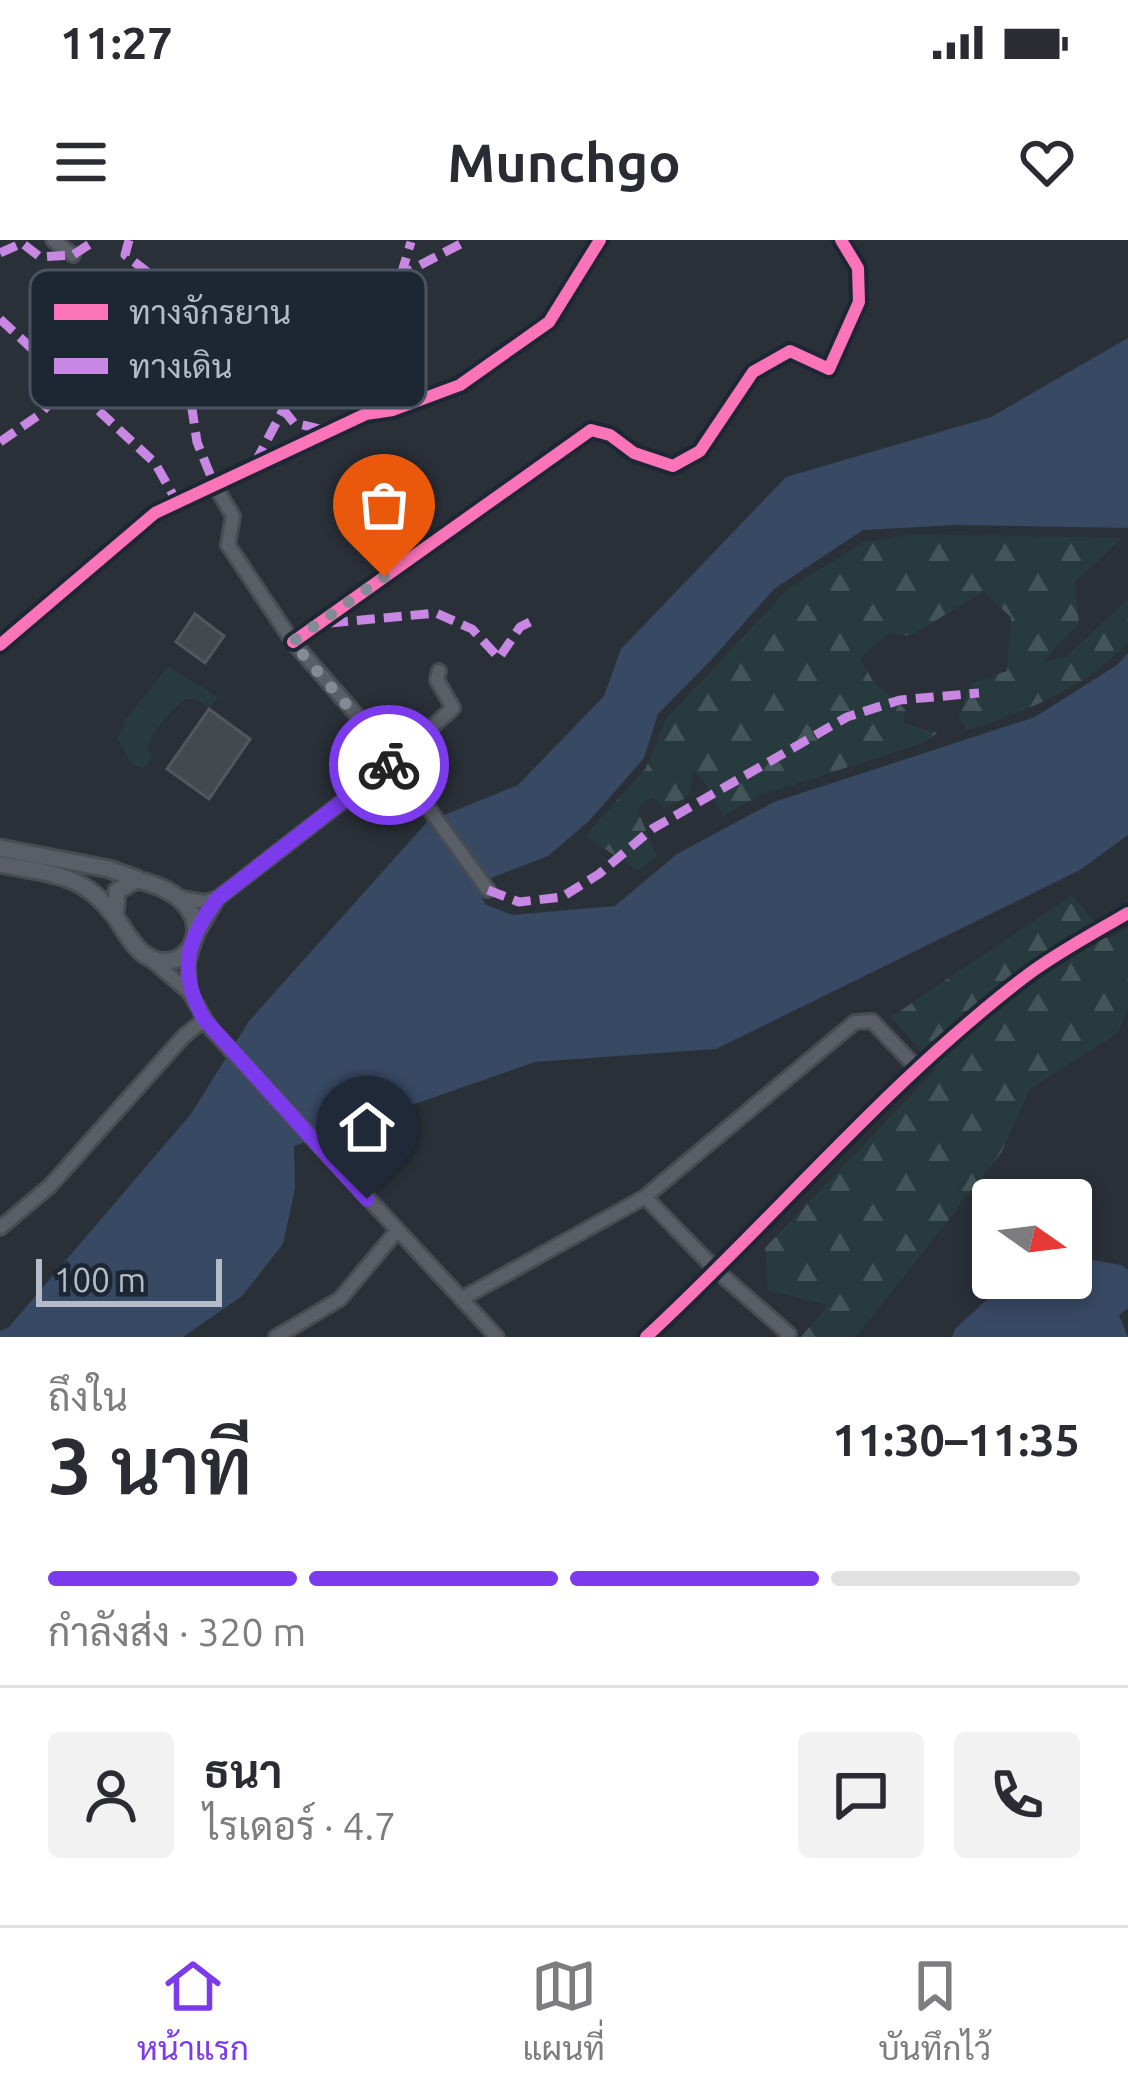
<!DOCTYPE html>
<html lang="th">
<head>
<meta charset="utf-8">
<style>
  body { margin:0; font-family:Ubuntu,Sarabun,sans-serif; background:#f2f2f3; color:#2b2b33; height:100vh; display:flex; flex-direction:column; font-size:45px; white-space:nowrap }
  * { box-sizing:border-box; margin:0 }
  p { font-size:39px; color:#7c7c81 }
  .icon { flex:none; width:66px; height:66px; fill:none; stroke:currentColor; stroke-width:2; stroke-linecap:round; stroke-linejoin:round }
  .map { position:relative; height:1097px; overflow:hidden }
  .panel { display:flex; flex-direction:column; background:#fff; flex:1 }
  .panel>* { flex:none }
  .needle { width:78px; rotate:104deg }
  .tools { position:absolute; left:972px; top:939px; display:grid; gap:24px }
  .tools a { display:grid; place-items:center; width:120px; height:120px; border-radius:12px; background:#fff; box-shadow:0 6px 18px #0003; font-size:60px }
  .scale { position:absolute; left:36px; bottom:30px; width:186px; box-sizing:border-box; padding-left:12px; border:6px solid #b4bcc9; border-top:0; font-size:33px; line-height:42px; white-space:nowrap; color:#b4bcc9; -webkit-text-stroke:9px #1d2633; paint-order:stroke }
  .pin { position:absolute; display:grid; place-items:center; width:102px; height:102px; color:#fff; margin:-123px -51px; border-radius:50% 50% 50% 0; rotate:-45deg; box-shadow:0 0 12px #0007 }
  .pin .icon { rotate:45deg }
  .courier { position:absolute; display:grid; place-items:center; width:120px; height:120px; margin:-60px; border:9px solid #7c3aed; border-radius:50%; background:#fff; color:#222; box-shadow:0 3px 15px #0007 }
  .summary em { font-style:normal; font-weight:600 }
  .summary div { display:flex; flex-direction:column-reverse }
  .summary { display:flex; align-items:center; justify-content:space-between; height:204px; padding:0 48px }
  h1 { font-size:78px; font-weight:600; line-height:90px }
  .bar { display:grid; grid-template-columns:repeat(4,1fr); gap:18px 12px; align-content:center; height:144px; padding:0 48px }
  .bar i { height:15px; border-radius:9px; background:#e1e1e2 }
  .bar .on { background:#7c3aed }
  .bar p { grid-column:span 4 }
  .line { display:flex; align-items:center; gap:30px; padding:0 48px; border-top:3px solid #e1e1e2 }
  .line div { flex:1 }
  .round { display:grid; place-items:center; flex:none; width:126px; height:126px; border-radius:12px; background:#f2f2f3 }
  .status { display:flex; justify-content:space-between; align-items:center; height:84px; padding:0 60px; background:#fff; direction:ltr }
  .status svg { height:33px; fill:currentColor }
  header { display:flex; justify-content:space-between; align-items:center; height:156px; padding:0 48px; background:#fff; font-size:54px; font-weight:600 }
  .menu { display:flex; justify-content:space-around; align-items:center; height:168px; border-top:3px solid #e1e1e2; background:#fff; font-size:33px; color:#7c7c81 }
  .menu a { display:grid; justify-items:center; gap:6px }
  .menu .on { color:#7c3aed }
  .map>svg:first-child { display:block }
  .forest { fill:url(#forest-firs) }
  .park { fill:#273a3e }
  .water { fill:#384963 }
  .building { fill:#444950; stroke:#52575f; stroke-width:3 }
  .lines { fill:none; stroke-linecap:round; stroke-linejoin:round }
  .minor-casing { stroke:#484c53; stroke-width:18 }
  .tertiary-casing { stroke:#484c53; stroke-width:21 }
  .minor { stroke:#5a5e66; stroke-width:12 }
  .tertiary { stroke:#5a5e66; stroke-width:15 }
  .quiet { stroke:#c787e3; stroke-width:9; stroke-dasharray:18 9; stroke-linecap:butt }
  .cycleway-casing { stroke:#1d2633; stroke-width:20 }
  .cycleway { stroke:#fb73b8; stroke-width:12 }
  .done { stroke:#848b96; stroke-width:12; stroke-dasharray:0 21.6 }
  .route { stroke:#7c3aed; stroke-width:15 }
  .key { fill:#1d2633; stroke:#4a5360; stroke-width:3 }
  .key-label { font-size:33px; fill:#b4bcc9 }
</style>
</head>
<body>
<div class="status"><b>11:27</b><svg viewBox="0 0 49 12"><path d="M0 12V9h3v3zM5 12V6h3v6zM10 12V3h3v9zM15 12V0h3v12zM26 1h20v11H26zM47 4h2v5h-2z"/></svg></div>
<header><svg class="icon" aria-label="menu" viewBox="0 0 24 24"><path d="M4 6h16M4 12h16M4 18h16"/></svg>Munchgo<svg class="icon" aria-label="heart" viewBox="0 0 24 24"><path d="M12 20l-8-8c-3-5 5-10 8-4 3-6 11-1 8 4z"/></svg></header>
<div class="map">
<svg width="1128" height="1097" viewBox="0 0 1128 1097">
  <defs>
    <pattern id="forest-firs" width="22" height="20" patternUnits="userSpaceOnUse" patternTransform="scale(3)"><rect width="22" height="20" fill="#273a3e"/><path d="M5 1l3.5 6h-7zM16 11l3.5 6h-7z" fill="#445559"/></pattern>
  </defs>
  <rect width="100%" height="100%" fill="#2a3038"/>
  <path class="forest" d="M915,294L1122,298L1075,342L1079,384L1042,422L1066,417L1128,359V402C1086,448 1025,472 967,490L959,477L970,444L1007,431L1011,377L983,352L910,396L889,393L860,418L873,441L905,469L904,483L937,493L925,502L759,556L723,576L705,543L693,530L689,556L665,569L652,557L637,569L657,617L637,630L585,596L646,528L666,479L788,349L864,302Z
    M1072,655L1109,699L1128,688V767L1118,793L1030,849L1001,913L856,1097H801L828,1065L768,1050L765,1008L936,829L891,777Z"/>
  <path class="park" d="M168,426L218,457L209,469L200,461L185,459C170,472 153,489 148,508L152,517L144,528L132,525L118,499L125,481Z"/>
  <path class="water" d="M1128,98V288L956,285L863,290L774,349L713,418L658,474L644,518L589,581L548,616L491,638L478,648L485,664L512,675L615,666L677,614L774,562L1035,477L1117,425L1128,413V595L1080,630L716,809L535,822L294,906L295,949L283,1004L242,1056L183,1097H0V1091L8,1088L191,874L249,781L427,582L518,545L604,456L621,409L786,237L991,177Z
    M1076,1017L1121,1025L1128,1030V1068L1119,1075L1128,1097H952L955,1089L1010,1038H1071V1018Z"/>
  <path class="building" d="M195,374L224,396L205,423L176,402Z
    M209,469L250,499L209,559L167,529Z"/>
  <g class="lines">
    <g class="minor-casing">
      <path id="minor" d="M53,0L73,15
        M214,244L233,276L228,305L293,402L381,503L488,650
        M293,402L591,190L610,195L634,213L673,226L700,211L753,132L790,111L829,129L859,62L858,28L841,0
        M0,405L155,273L366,174L393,170L460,145L549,82L600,0
        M181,658L205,662L218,658L197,694
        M218,658L395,521L453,468L437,440L439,431
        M149,718L189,752L188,722L193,705
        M189,752L211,789L497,1097
        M645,957L717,1031L789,1094L786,1097
        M0,988L50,946L184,796L204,780
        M461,1059L645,957L855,782L872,781L918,829
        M276,1097L340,1059L397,991
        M646,1097C774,979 887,842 1026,736C1058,712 1094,693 1128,673"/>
    </g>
    <g class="tertiary-casing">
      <path id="tertiary" d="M0,608L109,629L137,639
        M0,624C49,634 81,632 113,674
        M137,640C236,662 189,747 144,714C132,705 123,688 115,676L117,651Z"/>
    </g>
    <use href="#minor" class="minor"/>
    <use href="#tertiary" class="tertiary"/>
    <path class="quiet" d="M129,0L125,15L154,37L177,69L197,202L214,244
      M0,13L22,3L40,17L73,15L96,0
      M401,35L411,2
      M0,79L155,223L177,262
      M186,129L229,134L274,158L294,183L328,191
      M0,202L39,175L67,145
      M255,223L309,121L377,82L387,48L401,35L468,0
      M330,383L436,373L472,389L499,418L520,387L536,379
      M488,650L519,662L562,657L599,634L652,589L847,477L900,460L979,453"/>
    <g class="cycleway-casing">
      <path id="cycleway" d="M293,402L591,190L610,195L634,213L673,226L700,211L753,132L790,111L829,129L859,62L858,28L841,0
        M0,405L155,273L366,174L393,170L460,145L549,82L600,0
        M646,1097C774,979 887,842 1026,736C1058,712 1094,693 1128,673"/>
    </g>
    <use href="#cycleway" class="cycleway"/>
  </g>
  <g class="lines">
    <path class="done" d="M384,337L292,402L395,521L389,525"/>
    <path class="route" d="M367,959L204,779C178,733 185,700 218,658L389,525"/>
  </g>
  <rect x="30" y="30" width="396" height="138" rx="18" class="key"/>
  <rect x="54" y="64" width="54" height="16" fill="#fb73b8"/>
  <rect x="54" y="118" width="54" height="16" fill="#c787e3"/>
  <g class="key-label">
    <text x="129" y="84">ทางจักรยาน</text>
    <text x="129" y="138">ทางเดิน</text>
  </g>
</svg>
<div class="tools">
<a><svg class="needle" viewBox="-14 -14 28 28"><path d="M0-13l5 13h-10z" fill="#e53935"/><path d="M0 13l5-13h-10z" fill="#7c7c81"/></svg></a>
</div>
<div class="scale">100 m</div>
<div class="pin" style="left:384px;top:337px;background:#ea580c"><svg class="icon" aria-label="bag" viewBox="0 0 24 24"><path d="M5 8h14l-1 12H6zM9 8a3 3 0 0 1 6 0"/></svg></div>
<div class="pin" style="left:367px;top:959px;background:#1f2937"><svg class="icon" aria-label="home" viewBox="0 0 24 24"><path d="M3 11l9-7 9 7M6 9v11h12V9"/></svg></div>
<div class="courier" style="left:389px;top:525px"><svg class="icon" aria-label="bike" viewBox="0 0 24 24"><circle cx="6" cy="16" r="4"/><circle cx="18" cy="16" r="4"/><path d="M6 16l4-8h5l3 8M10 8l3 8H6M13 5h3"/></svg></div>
</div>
<section class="panel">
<div class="summary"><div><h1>3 นาที</h1><p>ถึงใน</p></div><em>11:30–11:35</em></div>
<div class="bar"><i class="on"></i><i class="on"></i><i class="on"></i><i></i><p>กำลังส่ง · 320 m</p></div>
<div class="line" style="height:216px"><a class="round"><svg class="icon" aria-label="person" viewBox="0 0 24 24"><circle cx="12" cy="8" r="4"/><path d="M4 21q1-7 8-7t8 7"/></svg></a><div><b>ธนา</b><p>ไรเดอร์ · 4.7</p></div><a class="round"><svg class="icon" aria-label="chat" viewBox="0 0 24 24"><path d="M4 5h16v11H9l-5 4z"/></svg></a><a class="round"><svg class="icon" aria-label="phone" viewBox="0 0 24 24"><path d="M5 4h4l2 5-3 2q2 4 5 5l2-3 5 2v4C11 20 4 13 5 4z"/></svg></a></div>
</section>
<nav class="menu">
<a class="on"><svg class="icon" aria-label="home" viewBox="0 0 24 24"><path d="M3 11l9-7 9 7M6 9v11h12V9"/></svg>หน้าแรก</a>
<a><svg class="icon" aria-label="map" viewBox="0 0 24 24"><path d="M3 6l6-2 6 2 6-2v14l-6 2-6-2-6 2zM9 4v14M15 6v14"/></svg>แผนที่</a>
<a><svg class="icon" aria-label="saved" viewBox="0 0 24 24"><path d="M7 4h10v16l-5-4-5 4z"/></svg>บันทึกไว้</a>
</nav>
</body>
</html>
